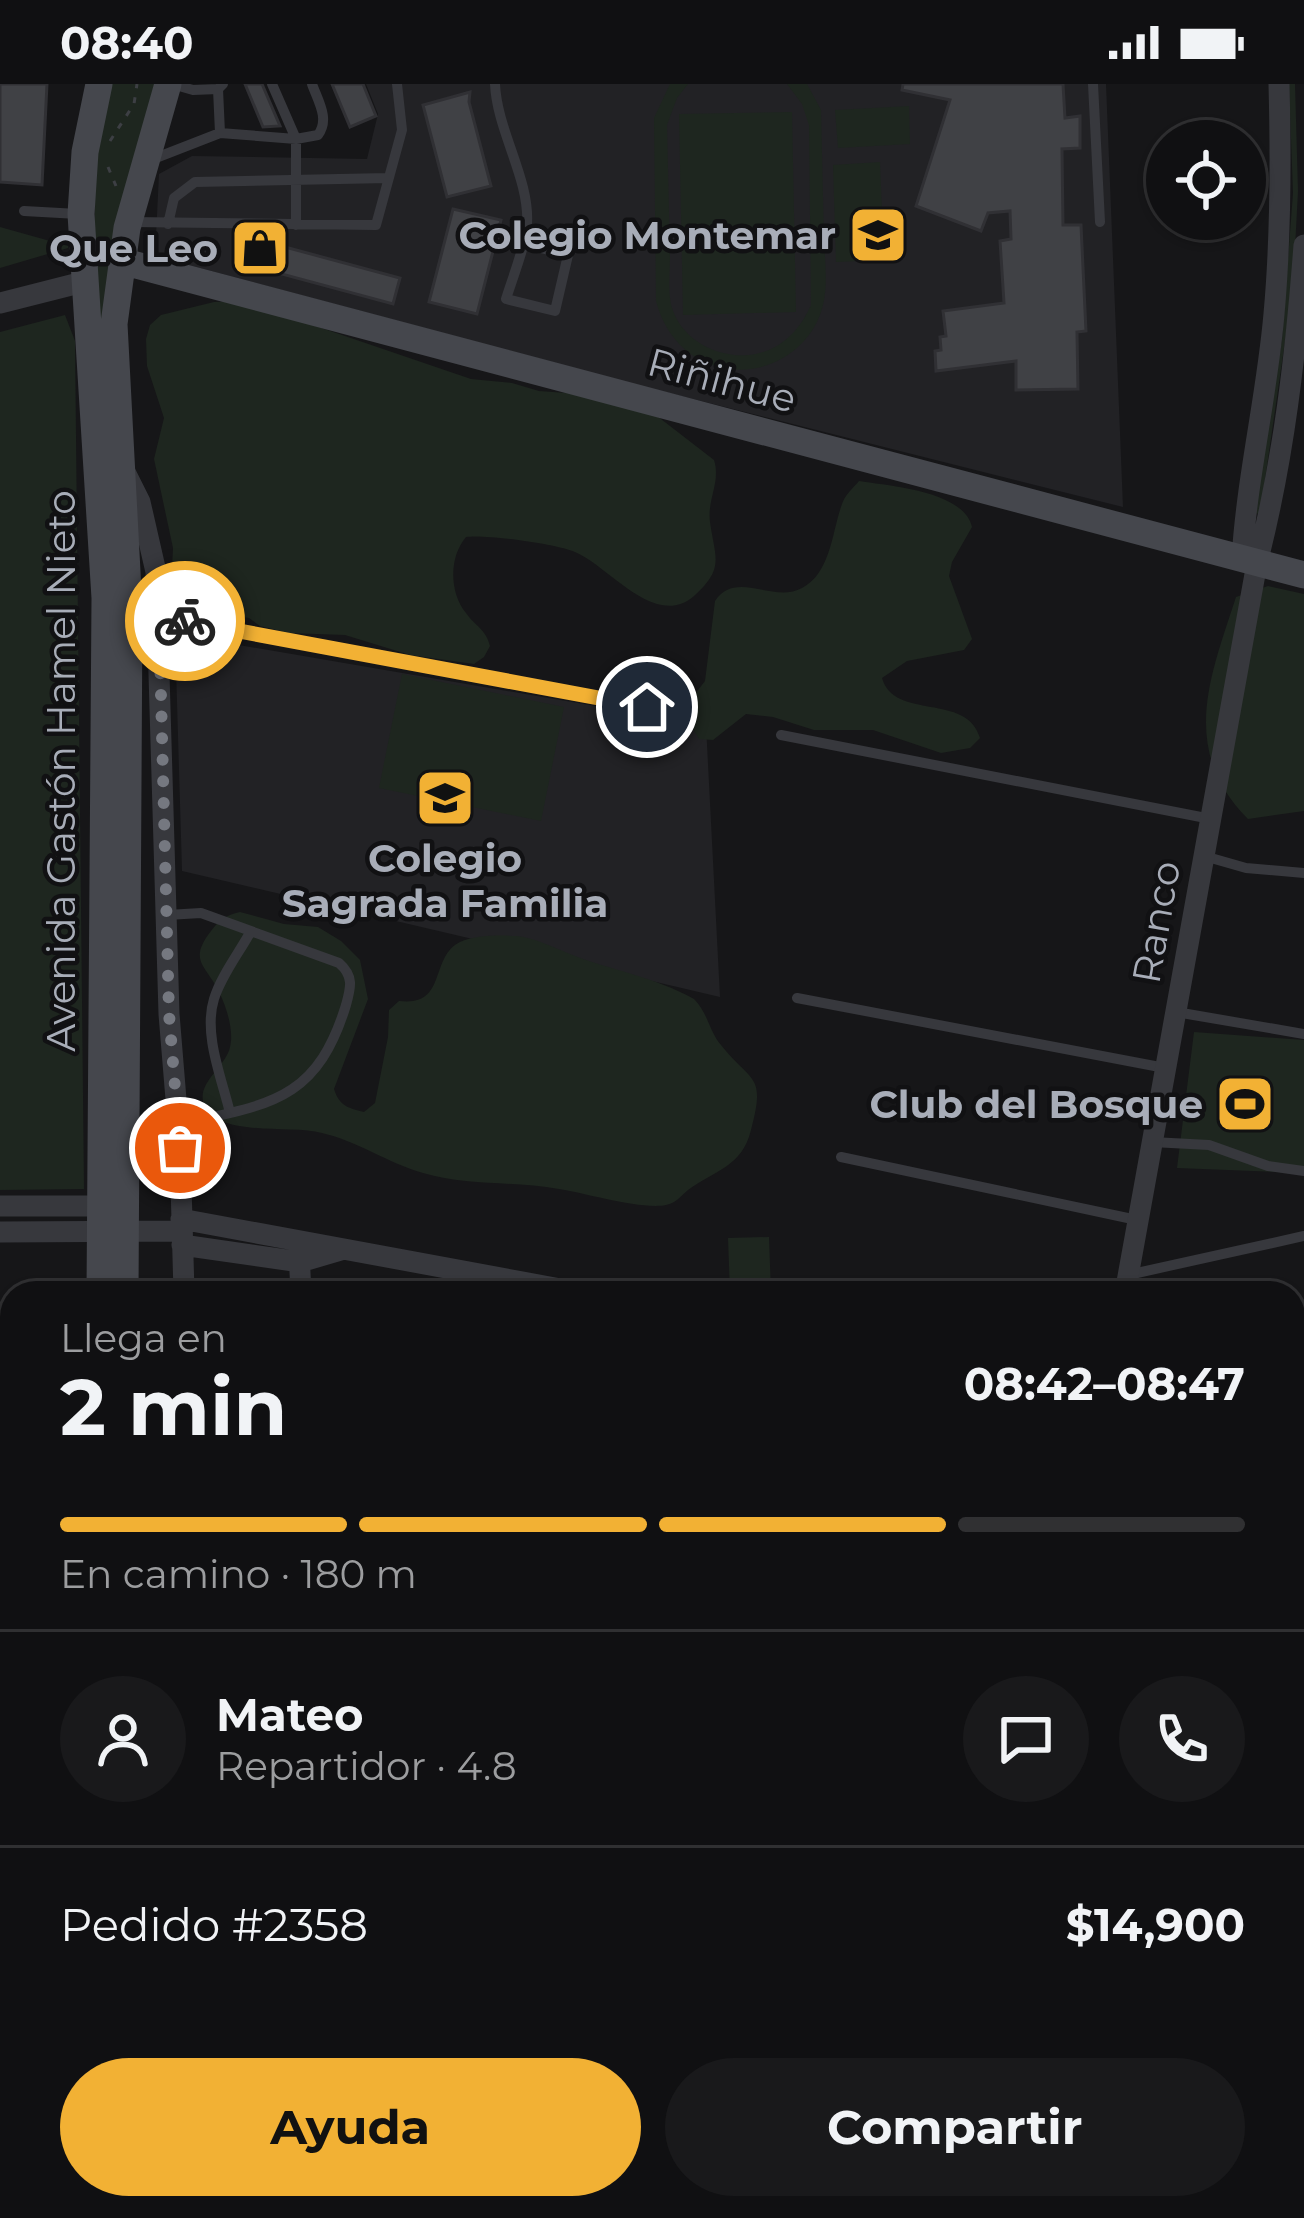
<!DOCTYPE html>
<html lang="es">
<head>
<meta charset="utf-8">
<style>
  body { margin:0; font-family:Montserrat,sans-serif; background:#19191b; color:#f1f3f6; height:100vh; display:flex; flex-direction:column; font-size:45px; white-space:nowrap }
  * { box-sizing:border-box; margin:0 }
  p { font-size:39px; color:#9c9d9f }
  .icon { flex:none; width:66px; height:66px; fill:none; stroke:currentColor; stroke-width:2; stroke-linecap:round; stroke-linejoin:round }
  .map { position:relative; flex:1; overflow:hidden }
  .drawer { position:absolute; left:0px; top:1197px; width:1305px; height:939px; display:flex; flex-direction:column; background:#101012; border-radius:36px 36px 0 0; box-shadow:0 3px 9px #0004,0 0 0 3px #303032 }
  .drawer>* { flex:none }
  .buttons { position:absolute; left:1146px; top:36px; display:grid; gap:24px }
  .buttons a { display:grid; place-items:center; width:120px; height:120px; border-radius:50%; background:#101012; box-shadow:0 3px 9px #0004,0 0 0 3px #303032; font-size:60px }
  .pin { position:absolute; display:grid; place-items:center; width:102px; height:102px; color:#fff; margin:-51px; border:6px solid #fff; border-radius:50%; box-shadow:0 3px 12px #0007 }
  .courier { position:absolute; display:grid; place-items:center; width:120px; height:120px; margin:-60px; border:9px solid #f2b134; border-radius:50%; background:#fff; color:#222; box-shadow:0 3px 15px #0007 }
  .summary em { font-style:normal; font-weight:700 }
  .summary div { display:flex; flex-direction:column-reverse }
  .summary { display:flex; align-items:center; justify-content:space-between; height:204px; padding:0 60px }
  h1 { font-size:78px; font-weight:700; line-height:90px }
  .bar { display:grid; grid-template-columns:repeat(4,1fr); gap:18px 12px; align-content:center; height:144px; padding:0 60px }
  .bar i { height:15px; border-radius:9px; background:#303032 }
  .bar .current { background:#f2b134 }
  .bar p { grid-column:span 4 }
  .line { display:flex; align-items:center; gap:30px; padding:0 60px; border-top:3px solid #303032 }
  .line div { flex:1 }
  .round { display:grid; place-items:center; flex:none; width:126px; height:126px; border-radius:63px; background:#19191b }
  .action { display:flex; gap:24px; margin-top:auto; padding:24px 60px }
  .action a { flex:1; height:138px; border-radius:72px; background:#f2b134; color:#111; font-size:48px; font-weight:700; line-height:138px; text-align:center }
  .action a+a { background:#19191b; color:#f1f3f6 }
  .status { display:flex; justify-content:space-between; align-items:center; height:84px; padding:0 60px; background:#101012; direction:ltr }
  .status svg { height:33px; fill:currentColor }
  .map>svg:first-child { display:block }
  .built { fill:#222225 }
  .green { fill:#1e261f }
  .building { fill:#404145; stroke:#303034; stroke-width:3 }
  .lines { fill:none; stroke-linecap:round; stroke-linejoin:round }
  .path { stroke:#3d3f44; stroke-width:3; stroke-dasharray:6 9; stroke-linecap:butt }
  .lane { stroke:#37383d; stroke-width:10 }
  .street { stroke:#37383d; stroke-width:21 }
  .secondary { stroke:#45474d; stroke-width:27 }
  .done { stroke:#757880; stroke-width:12; stroke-dasharray:0 21.6 }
  .route { stroke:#f2b134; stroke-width:15 }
  .labels { text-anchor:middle; stroke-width:9; stroke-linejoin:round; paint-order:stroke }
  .poi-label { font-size:39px; font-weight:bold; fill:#a8adb8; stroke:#111113; text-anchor:end }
  .street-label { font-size:39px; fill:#a8adb8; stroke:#111113 }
</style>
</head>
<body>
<div class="status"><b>08:40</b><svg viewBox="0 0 49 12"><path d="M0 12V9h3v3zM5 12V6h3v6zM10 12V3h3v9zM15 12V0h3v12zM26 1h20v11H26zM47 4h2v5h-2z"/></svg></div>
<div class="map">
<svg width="1304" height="2134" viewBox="0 0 1304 2134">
  <rect width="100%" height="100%" fill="#161618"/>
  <path class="built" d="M366,0H1106L1123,423L645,303L155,172L159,90L192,72L367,75L378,30Z
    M175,550L706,641L720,913L182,787Z"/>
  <path class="green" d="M110,0H158L107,262L94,237L95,69Z
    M670,0H688L677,14L667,41C668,85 669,128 670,172C670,189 667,211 673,227C684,257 718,274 749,271C779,268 799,248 811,221L809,41L802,20L787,0H807L821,26C822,69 823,113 824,156C825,177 828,200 823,221C813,264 768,293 724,284C688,277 665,251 656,217L654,34Z
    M1289,0H1295L1298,107L1293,202L1260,430L1254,429L1282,255L1293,109Z
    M909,22L910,60L838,64L835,26Z
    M792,28L796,228L683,231L679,30Z
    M880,78L884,176L836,178L833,81Z
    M0,143L68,162V164L0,184Z
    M242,217L471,295L512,299L539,307L594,311L648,325L714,376C721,398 707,415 710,438C715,474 725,484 694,512C655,546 609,482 575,468C557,460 485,450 466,453C449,473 449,508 466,529C475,542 486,545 490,562L484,573L474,580L410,571L345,551L289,549L260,542L249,534L186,524L171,503L173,464L154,375L164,334L147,282L146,255L150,241L161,231L214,218Z
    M65,231L75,257L84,1105L0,1106V248Z
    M859,397C890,402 964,407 972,443L952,478L949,492L972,555L964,566L907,577L882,594C894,637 967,608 980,654L970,664L941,669L873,646H814L773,633L746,630L713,656L699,655L685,632L688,619L705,597L715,517C736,485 773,520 802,504C831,489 832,447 842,420C845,411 853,404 859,397Z
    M1268,502L1304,510V727L1248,735C1179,666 1210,593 1236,513Z
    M402,590L564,623L541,737L379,704Z
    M240,828L284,840L318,843L341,857L360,876L368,915L334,1005C339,1021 347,1024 364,1028L375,1019L388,953L389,926L399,917C448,923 429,873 460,858C475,851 500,851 516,852C536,854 552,863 570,870C610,886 655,893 694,915C708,929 709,947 721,961C752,1000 766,989 751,1046C742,1083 715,1086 688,1106C681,1112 676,1119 666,1121C642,1126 585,1109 559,1105C514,1097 467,1102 423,1089C388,1079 357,1057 322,1049C291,1041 228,1052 208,1027C189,1003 226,984 230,963C234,947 227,925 220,910C207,881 187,878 211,847C219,836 226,831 240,828Z
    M1194,948L1304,956V1089L1177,1084Z
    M769,1153L771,1209H730L728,1154Z
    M736,2124H904L903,2129L892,2134H720Z"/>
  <path class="building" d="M0,0H47L42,101L0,98Z
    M245,0H262L280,42L263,43Z
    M332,0H363L376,32L350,43Z
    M903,0H1063L1065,34L1080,32V64L1062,65L1063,141H1081L1086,247L1077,248L1078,305L1016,306V277L936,287L935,267L941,266L940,253L946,252L943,227L1004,219L1000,157L1011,155L1010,127L988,129L981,147L916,122L950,16L902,6Z
    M470,8L469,18L491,102L447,113L423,21Z
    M453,125L501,136L477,230L429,218Z
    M248,153L400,194L393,220L241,179Z"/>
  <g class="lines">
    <path class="path" d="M110,57L134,20L137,0
      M108,83L116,102
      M1293,1852L1304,1853"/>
    <path class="lane" d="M172,0L193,6L218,5L223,0
      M272,0L296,55V141
      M495,0C497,47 530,95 527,140C525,164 513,192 506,215L555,227L568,171L522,159
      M1093,0L1100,138
      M218,5L220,49
      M148,77L220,49L296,55L318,51C330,35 318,17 312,0
      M24,127L78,130
      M131,138L376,141L402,46L397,0
      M168,140L174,114L195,98L388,94
      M159,533L647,623
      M781,651L1211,735
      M1204,772L1246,784L1304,789
      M167,831L201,829L339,879C354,892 351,903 346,921C316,1019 268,1020 178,1041
      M797,914L1165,984
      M1176,928L1304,950
      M230,1029C222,995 203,950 214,915C221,892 239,869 251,847
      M1152,1058L1209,1061L1268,1082L1304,1087
      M841,1073L1137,1136
      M1128,1191L1304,1152
      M0,1521H12
      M1293,1577L1304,1573
      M0,1667H12
      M1293,1719L1304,1720"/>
    <path class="street" d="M0,219L83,198
      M125,388L140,418L156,488L169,930L180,1064L184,1209
      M1242,475C1247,392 1267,312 1274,230C1281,153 1281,77 1279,0
      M0,1122H112
      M181,1135L582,1209
      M0,1148L182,1147
      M182,1161L300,1178L341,1166
      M299,1168L301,1209
      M1125,1209L1257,479C1284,375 1296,268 1304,161
      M1293,1358L1304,1359
      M1293,1599H1304
      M213,2124L214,2134
      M957,2134L958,2124
      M1216,2134L1218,2124"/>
    <path class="secondary" d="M99,0L85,68L81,130L105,514L100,1209
      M121,177L1304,491
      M125,1209L129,526L114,240L127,144L168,0
      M0,1803L12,1804
      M89,2134V2124
      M113,2134V2124"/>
  </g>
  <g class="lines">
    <path class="done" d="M180,1064L169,930L159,532L185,537"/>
    <path class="route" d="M185,537L647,623"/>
  </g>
  <defs>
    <g id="school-square" transform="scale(3)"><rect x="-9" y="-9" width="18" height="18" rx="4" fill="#f2b134" stroke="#111113"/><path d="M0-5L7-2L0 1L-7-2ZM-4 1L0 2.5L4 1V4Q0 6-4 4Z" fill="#111"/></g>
    <g id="shop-square" transform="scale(3)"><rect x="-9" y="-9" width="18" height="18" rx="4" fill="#f2b134" stroke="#111113"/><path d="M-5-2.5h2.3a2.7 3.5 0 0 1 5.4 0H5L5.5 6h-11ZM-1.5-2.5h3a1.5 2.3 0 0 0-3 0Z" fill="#111"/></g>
    <g id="stadium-square" transform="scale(3)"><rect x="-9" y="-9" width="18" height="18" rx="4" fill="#f2b134" stroke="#111113"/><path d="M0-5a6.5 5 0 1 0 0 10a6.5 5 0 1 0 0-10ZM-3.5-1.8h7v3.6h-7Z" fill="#111"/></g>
  </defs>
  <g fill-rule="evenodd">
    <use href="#school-square" x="878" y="151"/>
    <use href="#shop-square" x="260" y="164"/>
    <use href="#school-square" x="445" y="714"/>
    <use href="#stadium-square" x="1245" y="1020"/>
  </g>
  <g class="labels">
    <g class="poi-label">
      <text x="836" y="165">Colegio Montemar</text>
      <text x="218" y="178">Que Leo</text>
      <text x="445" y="788" text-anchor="middle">Colegio<tspan x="445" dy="45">Sagrada Familia</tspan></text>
      <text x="1203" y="1034">Club del Bosque</text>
    </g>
    <g class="street-label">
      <text transform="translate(722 296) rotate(15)" y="14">Riñihue</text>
      <text transform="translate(61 687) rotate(-90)" y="14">Avenida Gastón Hamel Nieto</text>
      <text transform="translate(1156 838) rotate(-80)" y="14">Ranco</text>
    </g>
  </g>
</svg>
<div class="buttons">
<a><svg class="icon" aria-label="locate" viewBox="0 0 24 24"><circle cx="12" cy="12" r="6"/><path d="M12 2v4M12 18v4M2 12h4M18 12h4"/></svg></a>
</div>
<div class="pin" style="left:180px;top:1064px;background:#ea580c"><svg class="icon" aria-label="bag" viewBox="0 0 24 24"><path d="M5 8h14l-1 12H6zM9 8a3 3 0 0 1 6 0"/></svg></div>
<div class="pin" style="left:647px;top:623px;background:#1f2937"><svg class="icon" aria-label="home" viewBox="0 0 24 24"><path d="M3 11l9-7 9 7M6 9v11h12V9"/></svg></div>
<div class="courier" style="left:185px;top:537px"><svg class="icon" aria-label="bike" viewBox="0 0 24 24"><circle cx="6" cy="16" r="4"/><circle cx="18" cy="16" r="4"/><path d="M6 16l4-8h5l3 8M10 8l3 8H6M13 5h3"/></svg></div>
<section class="drawer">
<div class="summary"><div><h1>2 min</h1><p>Llega en</p></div><em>08:42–08:47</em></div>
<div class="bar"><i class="current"></i><i class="current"></i><i class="current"></i><i></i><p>En camino · 180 m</p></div>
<div class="line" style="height:216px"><a class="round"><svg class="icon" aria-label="person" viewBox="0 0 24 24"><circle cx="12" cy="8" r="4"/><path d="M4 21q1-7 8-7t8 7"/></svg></a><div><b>Mateo</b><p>Repartidor · 4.8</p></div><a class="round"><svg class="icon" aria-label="chat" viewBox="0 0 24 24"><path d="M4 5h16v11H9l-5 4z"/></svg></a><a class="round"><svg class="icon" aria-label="phone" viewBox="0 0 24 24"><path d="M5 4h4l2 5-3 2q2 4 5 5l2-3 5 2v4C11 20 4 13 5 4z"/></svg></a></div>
<div class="line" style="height:156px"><div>Pedido #2358</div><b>$14,900</b></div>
<div class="action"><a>Ayuda</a><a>Compartir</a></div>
</section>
</div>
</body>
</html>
